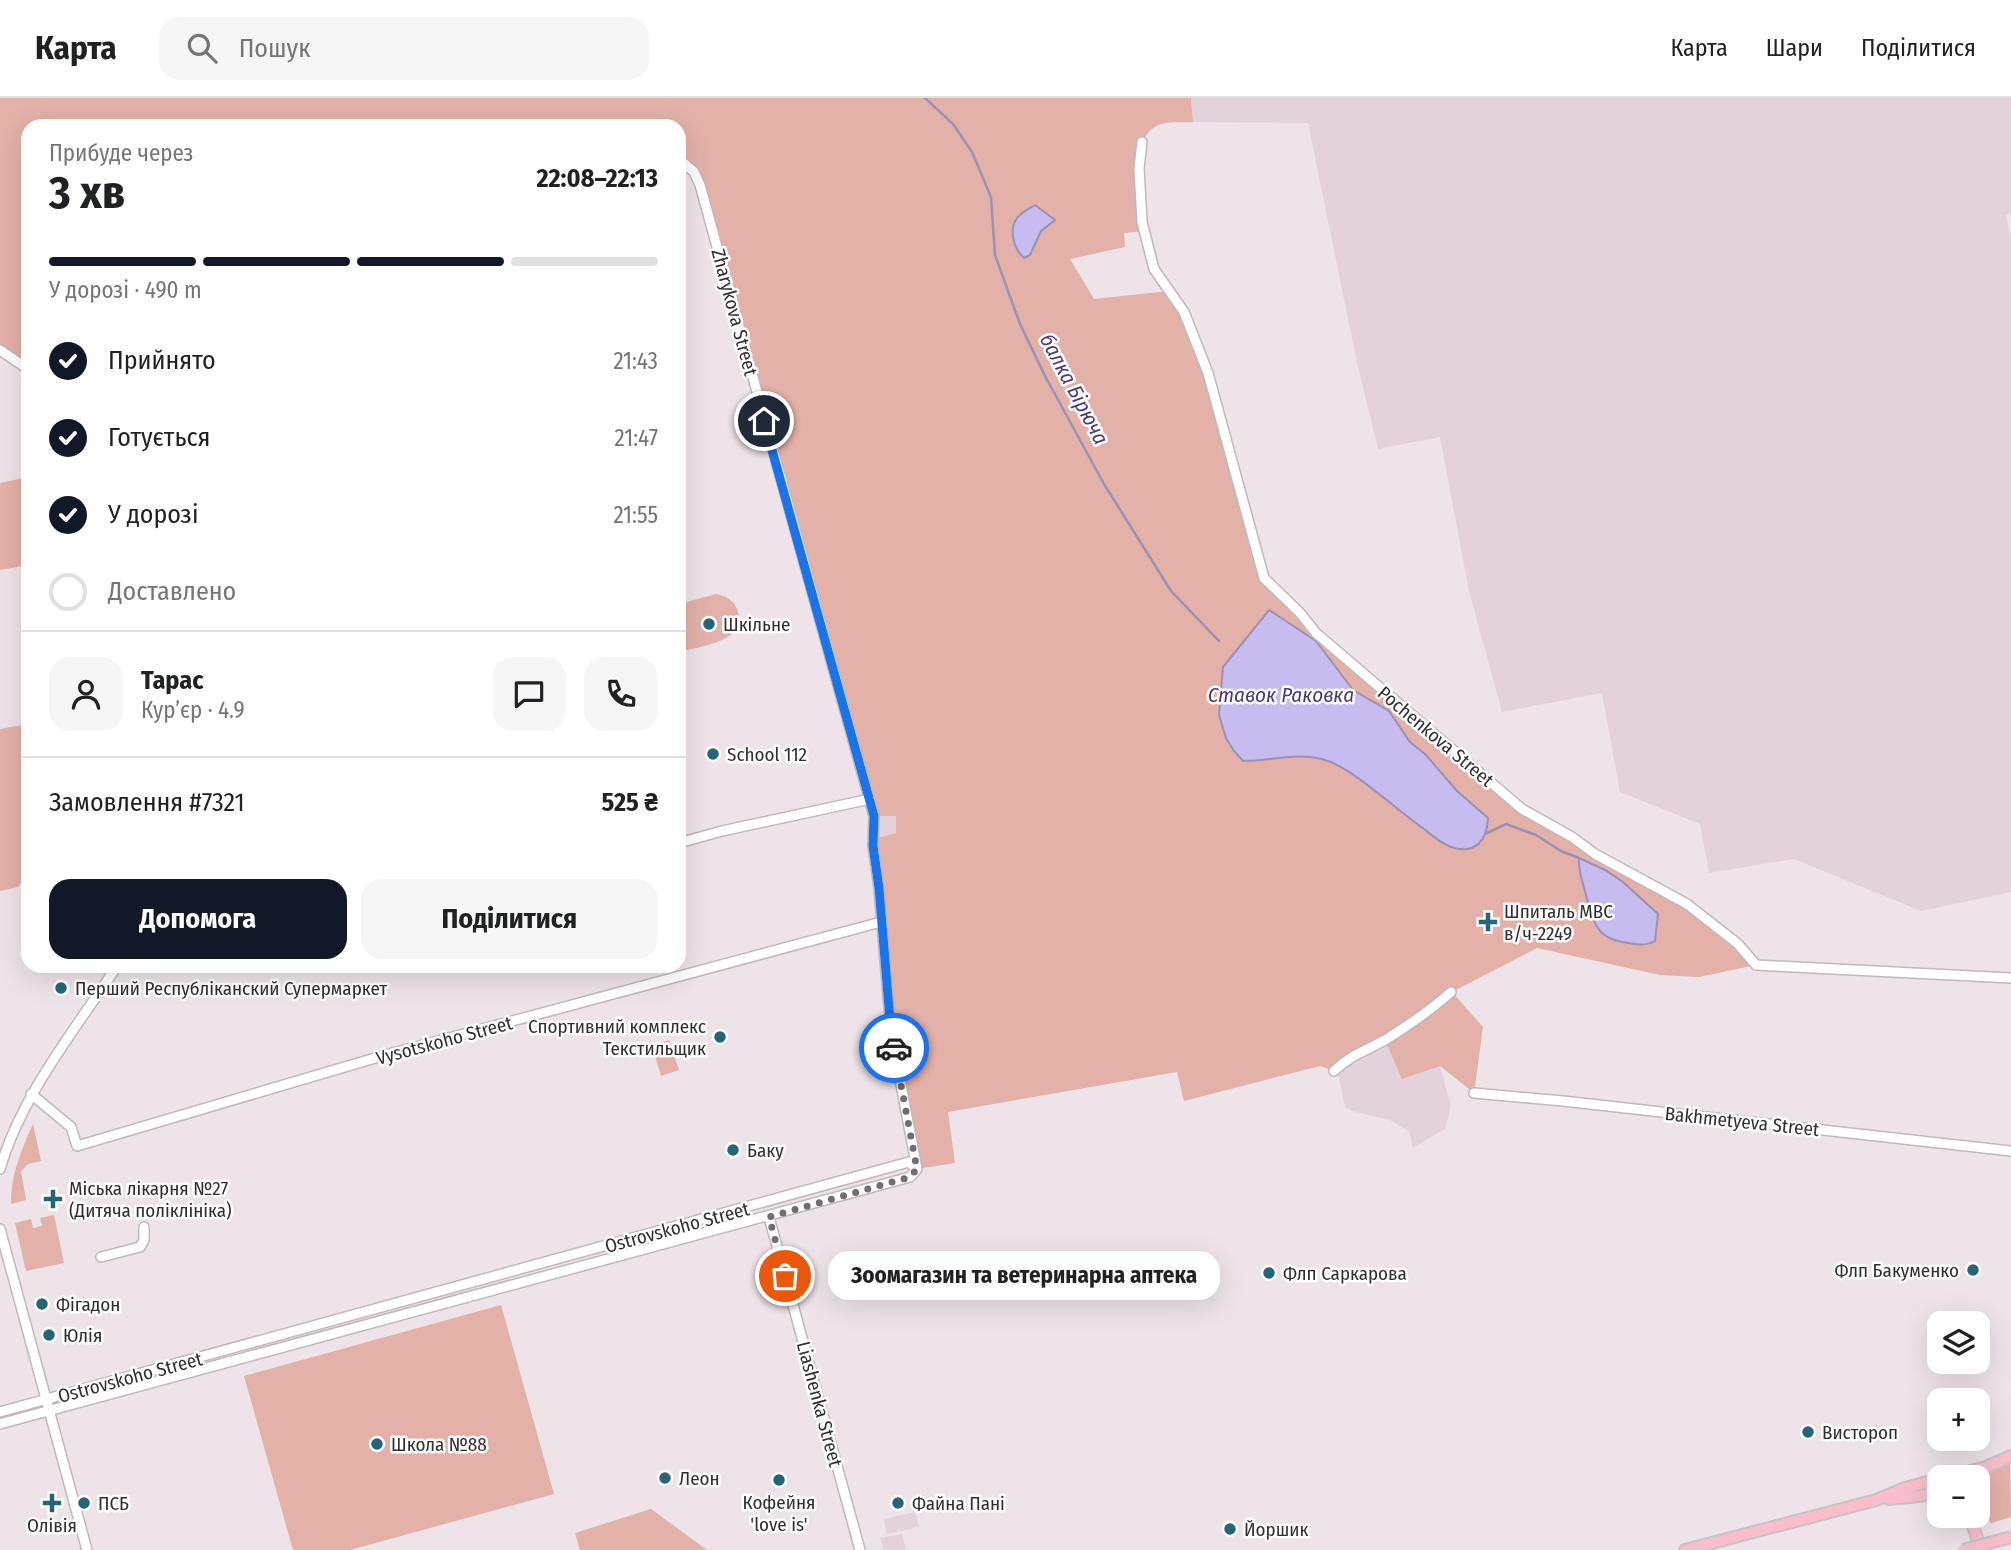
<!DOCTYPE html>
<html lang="uk">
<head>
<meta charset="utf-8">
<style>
  body { margin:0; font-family:"Fira Sans Condensed",sans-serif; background:#f6f6f6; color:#202124; height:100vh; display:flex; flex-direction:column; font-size:26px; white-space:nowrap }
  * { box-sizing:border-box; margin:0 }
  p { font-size:23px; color:#757577 }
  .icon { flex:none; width:38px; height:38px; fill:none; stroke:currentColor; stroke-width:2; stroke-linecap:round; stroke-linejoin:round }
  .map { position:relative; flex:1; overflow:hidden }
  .drawer { position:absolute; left:21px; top:21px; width:665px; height:854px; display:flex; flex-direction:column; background:#fff; border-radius:21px; box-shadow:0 7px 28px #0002 }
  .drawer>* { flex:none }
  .controls { position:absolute; left:1927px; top:1213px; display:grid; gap:14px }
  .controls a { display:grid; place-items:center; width:63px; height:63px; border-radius:14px; background:#fff; box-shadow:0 7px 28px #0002; font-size:35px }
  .pin { position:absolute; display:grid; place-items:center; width:60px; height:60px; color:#fff; margin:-30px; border:4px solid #fff; border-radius:50%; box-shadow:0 2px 7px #0007 }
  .courier { position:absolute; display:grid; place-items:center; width:70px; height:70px; margin:-35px; border:5px solid #1a73e8; border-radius:50%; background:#fff; color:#222; box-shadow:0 2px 9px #0007 }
  .bubble { position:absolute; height:49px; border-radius:21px; background:#fff; box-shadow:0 7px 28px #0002; font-size:23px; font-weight:700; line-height:49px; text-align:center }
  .overview em { font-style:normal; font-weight:700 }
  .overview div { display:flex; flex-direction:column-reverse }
  .overview { display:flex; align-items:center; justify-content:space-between; height:119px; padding:0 28px }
  h1 { font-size:46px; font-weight:700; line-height:52px }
  .bar { display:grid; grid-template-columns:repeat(4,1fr); gap:10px 7px; align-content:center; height:84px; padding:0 28px }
  .bar i { height:9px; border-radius:5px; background:#e0e0e0 }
  .bar .active { background:#111827 }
  .bar p { grid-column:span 4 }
  .line { display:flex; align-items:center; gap:18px; padding:0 28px; border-top:2px solid #e0e0e0 }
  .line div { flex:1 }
  .round { display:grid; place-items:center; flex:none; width:74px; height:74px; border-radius:21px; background:#f6f6f6 }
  ol { padding:0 28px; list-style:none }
  li { display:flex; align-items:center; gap:21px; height:77px }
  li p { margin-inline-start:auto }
  li .icon { padding:7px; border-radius:50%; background:#111827; color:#fff; stroke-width:4 }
  li:last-child { color:#757577 }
  li i { width:38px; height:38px; border:4px solid #e0e0e0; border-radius:50% }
  .primary-button { display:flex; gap:14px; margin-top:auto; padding:14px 28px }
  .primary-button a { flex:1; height:80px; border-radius:21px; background:#111827; color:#fff; font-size:28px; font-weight:700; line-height:80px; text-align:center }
  .primary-button a+a { background:#f6f6f6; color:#202124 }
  header { display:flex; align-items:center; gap:42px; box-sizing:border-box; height:98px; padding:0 35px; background:#fff; border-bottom:2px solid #e0e0e0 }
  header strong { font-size:33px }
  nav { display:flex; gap:38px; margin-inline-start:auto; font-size:24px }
  .search { width:490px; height:63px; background:#f6f6f6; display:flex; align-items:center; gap:18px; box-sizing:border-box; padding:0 24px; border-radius:21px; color:#757577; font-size:26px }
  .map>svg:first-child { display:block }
  .built { fill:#e3d2dc }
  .green { fill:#e3b1a8 }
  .water { fill:#c7bcf0; stroke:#9a91b6; stroke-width:2 }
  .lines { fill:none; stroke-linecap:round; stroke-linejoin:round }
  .stream { stroke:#9a91b6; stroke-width:2.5 }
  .minor-casing { stroke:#c1b7bd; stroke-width:12 }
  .major-casing { stroke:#c6c4c5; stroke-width:14 }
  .minor { stroke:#fff; stroke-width:9 }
  .major { stroke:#fabecb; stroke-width:10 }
  .major-bridge-casing { stroke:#c6c4c5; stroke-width:14; stroke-linecap:butt }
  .major-bridge { stroke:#fabecb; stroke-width:10 }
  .done { stroke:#736d71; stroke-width:7; stroke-dasharray:0 12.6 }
  .route { stroke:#1a73e8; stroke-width:9 }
  .poi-dot { fill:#25657a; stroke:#fff; stroke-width:2.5 }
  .labels { text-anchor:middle; stroke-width:5; stroke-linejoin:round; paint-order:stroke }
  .street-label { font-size:19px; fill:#322e30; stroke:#fff }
  .poi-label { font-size:19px; fill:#322e30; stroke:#fff; text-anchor:start }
  .water-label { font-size:21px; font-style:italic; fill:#4b3977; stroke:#fff }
</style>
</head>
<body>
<header>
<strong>Карта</strong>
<div class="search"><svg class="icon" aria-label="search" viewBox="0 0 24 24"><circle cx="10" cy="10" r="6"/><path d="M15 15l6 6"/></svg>Пошук</div>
<nav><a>Карта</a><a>Шари</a><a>Поділитися</a></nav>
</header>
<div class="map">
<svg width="2011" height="1452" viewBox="0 0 2011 1452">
  <rect width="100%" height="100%" fill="#ede3e9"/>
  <path class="built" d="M1191,0H2011V116L2006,117L2011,143V794L1921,813L1794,761L1709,775L1700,726L1620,694L1602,595L1502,614L1469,493L1440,339L1378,351L1356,260L1308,25L1193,24Z
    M874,718H896V735L873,741Z
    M1385,942L1440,968L1451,1008L1445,1031L1413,1050L1409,1033L1390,1022L1352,1013L1345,1009L1338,975L1334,973Z
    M915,1414L919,1429L887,1436L884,1421Z
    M902,1436L906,1452H884L880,1440Z"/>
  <path class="green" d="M0,0H1191L1193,24C1169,25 1155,20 1142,44L1144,133L1124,135L1125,149L1070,161L1094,201L1169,193L1184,214L1208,275L1264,480L1287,504L1522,711L1687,806L1756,867L1699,879L1660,877L1537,850L1452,894L1483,929L1474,995L1440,968L1402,981L1385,942L1334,973L1320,968L1184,1003L1177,974L948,1014L955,1065L917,1071L899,972L873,741L896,735V718H874L700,87L679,61V28H28V271L0,252Z
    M28,379V467L0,472V385Z
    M716,496C725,498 733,501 737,511C750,544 700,548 679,554V506Z
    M22,627L28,655V776L18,789L0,793V631Z
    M669,942L679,972L661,978L652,948Z
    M33,1026L41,1063L28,1066L21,1073L26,1102L11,1106C11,1076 21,1053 33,1026Z
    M54,1117L64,1165L26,1173L15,1125L31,1121L33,1130L42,1128L40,1120Z
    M501,1207L554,1396L350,1452H293L244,1278Z
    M2010,1366L2011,1419L1991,1425L1978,1408V1379H1970Z
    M651,1411L707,1452H580L575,1435Z"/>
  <path class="water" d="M1035,107L1055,122L1041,133L1030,157L1024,160C1013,150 1007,128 1020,117C1024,113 1030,110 1035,107Z
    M1269,512L1316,543L1353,592L1389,613L1410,644L1425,656L1457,693L1488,720C1487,743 1475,757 1451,749C1439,745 1430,735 1420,728C1396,711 1354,672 1328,663C1300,653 1272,663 1243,663L1234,653L1226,640L1219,617L1223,569Z
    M1579,760L1605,772L1623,784L1658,816L1655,843C1646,848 1639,847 1629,845C1596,841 1594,826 1586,797C1583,784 1578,775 1579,760Z"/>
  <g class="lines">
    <path class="stream" d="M925,0L953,26L972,54L991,99L995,157L1020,226L1045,278L1104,386L1171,493L1219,543
      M1487,735L1506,726L1536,737L1561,753L1579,760"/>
    <g class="minor-casing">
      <path id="minor" d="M1142,44L1139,70L1142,124L1154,171L1184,214L1208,275L1264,480L1300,515L1316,535L1522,711L1572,739L1595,756L1687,806L1738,846L1756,867L2011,880
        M679,61L694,74L700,87L874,718L873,748L879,790L891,934L917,1071
        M0,252L28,271
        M679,745L722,733L870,701
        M1334,973C1349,958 1367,952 1385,942C1409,927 1431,912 1451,894
        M1474,995L1563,1003L2011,1053
        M31,996L71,1029L77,1048L382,958L881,824
        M0,1071C22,996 75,932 117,868
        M769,1119L860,1452
        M0,1131L87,1452
        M101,1159L140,1149L144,1142V1129
        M0,1314L909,1064L917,1071
        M0,1326L910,1079L917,1071"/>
    </g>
    <g class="major-casing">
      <path id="major" d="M1948,1379L1986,1369L2011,1358
        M1889,1401L1928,1397L1939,1400
        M1965,1418L1972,1425L1981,1452
        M1685,1452L1876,1402L1905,1390L1939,1381"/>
    </g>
    <use href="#minor" class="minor"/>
    <use href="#major" class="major"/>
    <g class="major-bridge-casing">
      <path id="major-bridge" d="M1963,1452L2011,1439"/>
    </g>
    <use href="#major-bridge" class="major-bridge"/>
  </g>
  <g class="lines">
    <path class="done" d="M785,1178L769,1119L910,1079L917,1071L894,950"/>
    <path class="route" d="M764,323L874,718L873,748L879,790L891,934L894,950"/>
  </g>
  <g class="poi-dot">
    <circle cx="709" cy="526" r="7"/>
    <circle cx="713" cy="656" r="7"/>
    <path d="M1484.5 813.5h7v7h7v7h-7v7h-7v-7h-7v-7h7z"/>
    <circle cx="61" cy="890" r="7"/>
    <circle cx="720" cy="939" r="7"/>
    <circle cx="733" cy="1052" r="7"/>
    <path d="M49.5 1090.5h7v7h7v7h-7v7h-7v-7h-7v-7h7z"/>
    <circle cx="1973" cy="1172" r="7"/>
    <circle cx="1269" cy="1175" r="7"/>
    <circle cx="42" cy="1206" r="7"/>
    <circle cx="49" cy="1237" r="7"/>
    <circle cx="1808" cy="1334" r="7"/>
    <circle cx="377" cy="1346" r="7"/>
    <circle cx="665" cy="1380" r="7"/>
    <circle cx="779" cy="1382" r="7"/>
    <path d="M48.5 1394.5h7v7h7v7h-7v7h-7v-7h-7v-7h7z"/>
    <circle cx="84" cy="1405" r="7"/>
    <circle cx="898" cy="1405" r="7"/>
    <circle cx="1230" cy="1431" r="7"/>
  </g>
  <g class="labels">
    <g class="street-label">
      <text transform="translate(735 214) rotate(75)" y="7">Zharykova Street</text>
      <text transform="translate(1436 638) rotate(40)" y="7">Pochenkova Street</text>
      <text transform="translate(444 942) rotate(-15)" y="7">Vysotskoho Street</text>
      <text transform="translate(1742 1023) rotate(6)" y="7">Bakhmetyeva Street</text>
      <text transform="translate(677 1129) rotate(-15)" y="7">Ostrovskoho Street</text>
      <text transform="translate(130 1279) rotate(-15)" y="7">Ostrovskoho Street</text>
      <text transform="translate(820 1306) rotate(75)" y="7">Liashenka Street</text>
    </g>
    <g class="poi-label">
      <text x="723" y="533">Шкільне</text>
      <text x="727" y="663">School 112</text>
      <text x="1504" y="820">Шпиталь МВС<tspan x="1504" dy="22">в/ч-2249</tspan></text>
      <text x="75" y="897">Перший Республiканский Супермаркет</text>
      <text x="706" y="935" text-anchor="end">Спортивний комплекс<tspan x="706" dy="22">Текстильщик</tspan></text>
      <text x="747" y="1059">Баку</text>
      <text x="69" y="1097">Міська лікарня №27<tspan x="69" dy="22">(Дитяча поліклініка)</tspan></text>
      <text x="1959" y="1179" text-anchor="end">Флп Бакуменко</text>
      <text x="1283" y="1182">Флп Саркарова</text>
      <text x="56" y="1213">Фігадон</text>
      <text x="63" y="1244">Юлія</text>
      <text x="1822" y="1341">Вистороп</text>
      <text x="391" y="1353">Школа №88</text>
      <text x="679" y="1387">Леон</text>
      <text x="779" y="1411" text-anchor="middle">Кофейня<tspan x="779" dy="22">'love is'</tspan></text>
      <text x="98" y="1412">ПСБ</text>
      <text x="912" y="1412">Файна Пані</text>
      <text x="52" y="1434" text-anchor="middle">Олівія</text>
      <text x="1244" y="1438">Йоршик</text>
    </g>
    <g class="water-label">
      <text transform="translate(1074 291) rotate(62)" y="7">балка Бірюча</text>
      <text x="1281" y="604">Ставок Раковка</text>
    </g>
  </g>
</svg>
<div class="controls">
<a><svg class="icon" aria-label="layers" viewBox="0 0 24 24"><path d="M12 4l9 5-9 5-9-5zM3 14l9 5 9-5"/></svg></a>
<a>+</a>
<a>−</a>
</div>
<div class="pin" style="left:785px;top:1178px;background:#ea580c"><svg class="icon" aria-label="bag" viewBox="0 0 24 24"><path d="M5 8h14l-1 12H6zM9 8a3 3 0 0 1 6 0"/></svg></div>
<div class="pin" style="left:764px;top:323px;background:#1f2937"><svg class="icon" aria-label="home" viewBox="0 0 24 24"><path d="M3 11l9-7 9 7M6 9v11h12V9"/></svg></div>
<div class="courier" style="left:894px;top:950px"><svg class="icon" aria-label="car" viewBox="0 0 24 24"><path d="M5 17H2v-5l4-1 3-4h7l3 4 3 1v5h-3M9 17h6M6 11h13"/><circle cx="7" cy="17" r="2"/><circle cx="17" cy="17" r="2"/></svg></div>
<div class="bubble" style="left:828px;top:1153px;width:392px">Зоомагазин та ветеринарна аптека</div>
<section class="drawer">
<div class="overview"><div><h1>3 хв</h1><p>Прибуде через</p></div><em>22:08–22:13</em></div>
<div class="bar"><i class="active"></i><i class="active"></i><i class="active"></i><i></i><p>У дорозі · 490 m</p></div>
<ol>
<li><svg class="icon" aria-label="check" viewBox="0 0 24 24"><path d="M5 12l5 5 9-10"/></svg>Прийнято<p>21:43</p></li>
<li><svg class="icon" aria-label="check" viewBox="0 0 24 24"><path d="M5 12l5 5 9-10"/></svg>Готується<p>21:47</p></li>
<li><svg class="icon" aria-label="check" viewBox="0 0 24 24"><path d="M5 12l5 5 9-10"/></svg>У дорозі<p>21:55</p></li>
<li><i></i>Доставлено</li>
</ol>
<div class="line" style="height:126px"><a class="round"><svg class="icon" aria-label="person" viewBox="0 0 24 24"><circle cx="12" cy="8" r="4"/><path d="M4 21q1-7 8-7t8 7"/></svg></a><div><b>Тарас</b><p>Кур’єр · 4.9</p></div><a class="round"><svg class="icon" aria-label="chat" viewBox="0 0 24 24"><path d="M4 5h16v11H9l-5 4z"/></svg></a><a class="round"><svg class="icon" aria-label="phone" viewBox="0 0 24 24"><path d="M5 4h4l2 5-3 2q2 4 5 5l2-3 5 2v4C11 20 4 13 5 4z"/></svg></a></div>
<div class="line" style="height:91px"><div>Замовлення #7321</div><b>525 ₴</b></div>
<div class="primary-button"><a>Допомога</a><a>Поділитися</a></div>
</section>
</div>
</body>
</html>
